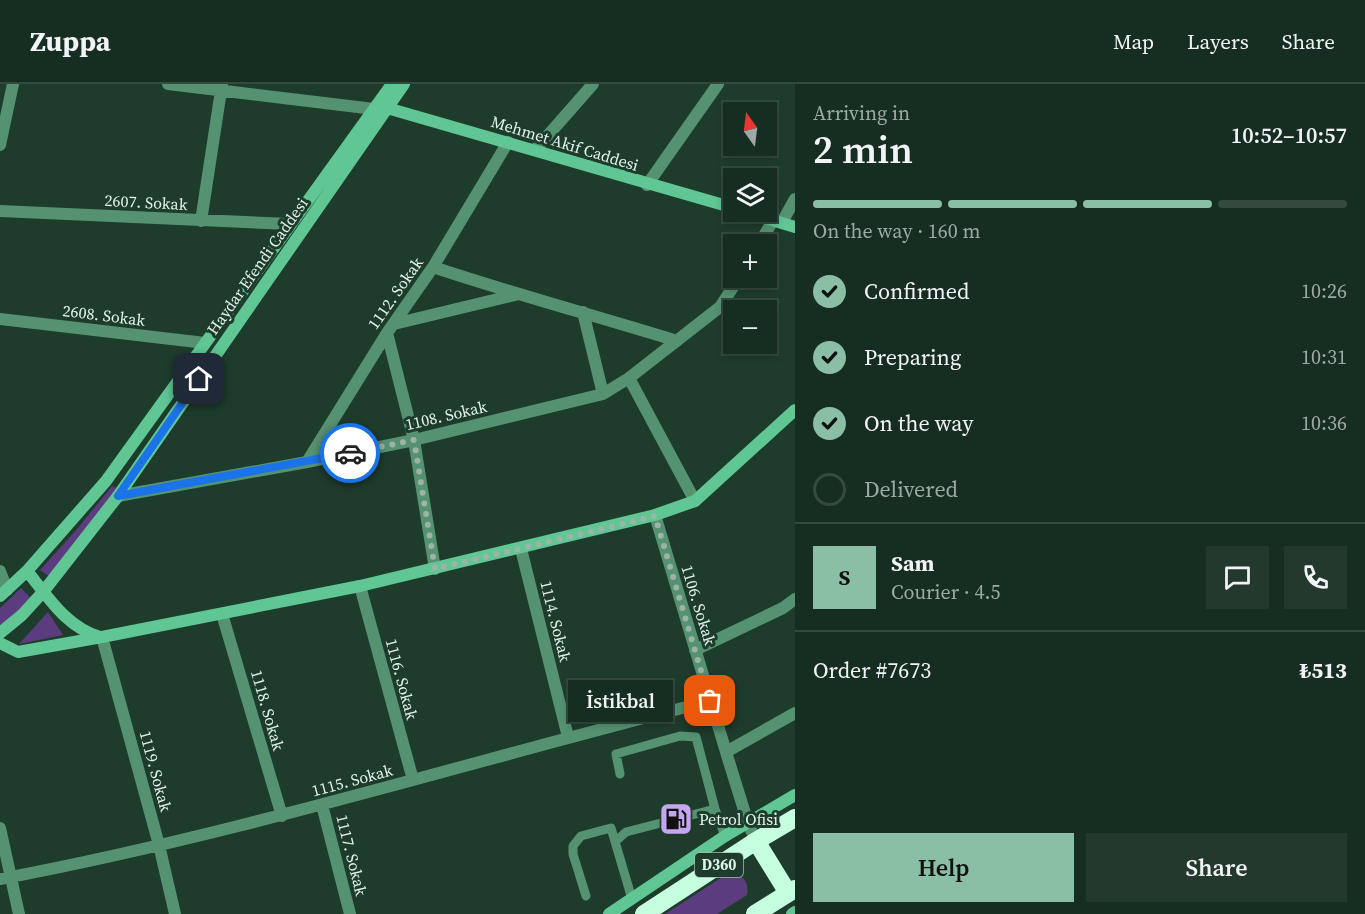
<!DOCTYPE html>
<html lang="en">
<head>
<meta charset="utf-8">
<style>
  body { margin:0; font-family:"Source Serif 4",serif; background:#23392e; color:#f1f3f6; height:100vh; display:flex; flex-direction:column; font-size:22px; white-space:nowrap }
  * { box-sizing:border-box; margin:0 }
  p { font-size:20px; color:#9ea8a5 }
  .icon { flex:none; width:33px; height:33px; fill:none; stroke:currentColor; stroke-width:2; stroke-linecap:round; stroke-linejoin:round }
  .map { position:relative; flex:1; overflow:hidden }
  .sheet { display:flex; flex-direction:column; background:#162d21; width:570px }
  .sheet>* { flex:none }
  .needle { width:39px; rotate:346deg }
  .controls { position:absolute; left:723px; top:18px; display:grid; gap:12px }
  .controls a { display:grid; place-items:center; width:54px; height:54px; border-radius:0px; background:#162d21; box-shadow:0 3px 9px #0003,0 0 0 2px #35493f; font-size:30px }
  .pin { position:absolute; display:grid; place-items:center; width:51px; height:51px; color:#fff; margin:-26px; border-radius:12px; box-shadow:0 3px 9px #0006 }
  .courier { position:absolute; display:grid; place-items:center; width:60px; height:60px; margin:-30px; border:4px solid #1a73e8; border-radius:50%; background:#fff; color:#222; box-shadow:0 2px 8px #0007 }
  .bubble { position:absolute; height:42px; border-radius:0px; background:#162d21; box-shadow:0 3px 9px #0003,0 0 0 2px #35493f; font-size:20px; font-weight:600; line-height:42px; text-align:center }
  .summary em { font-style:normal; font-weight:600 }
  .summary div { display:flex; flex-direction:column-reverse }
  .summary { display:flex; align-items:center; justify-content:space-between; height:102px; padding:0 18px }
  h1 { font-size:39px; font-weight:600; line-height:45px }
  .bar { display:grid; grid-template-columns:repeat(4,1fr); gap:9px 6px; align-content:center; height:72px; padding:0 18px }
  .bar i { height:8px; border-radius:4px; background:#35493f }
  .bar .on { background:#8abfa5 }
  .bar p { grid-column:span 4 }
  .line { display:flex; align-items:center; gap:15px; padding:0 18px; border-top:2px solid #35493f }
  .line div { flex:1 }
  .round { display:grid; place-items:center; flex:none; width:63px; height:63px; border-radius:0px; background:#23392e }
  ol { padding:0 18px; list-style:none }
  li { display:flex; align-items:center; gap:18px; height:66px }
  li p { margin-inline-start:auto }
  li .icon { padding:6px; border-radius:50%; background:#8abfa5; color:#111; stroke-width:4 }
  li:last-child { color:#9ea8a5 }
  li i { width:33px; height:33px; border:3px solid #35493f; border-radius:50% }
  .action { display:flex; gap:12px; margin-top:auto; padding:12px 18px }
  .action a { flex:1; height:69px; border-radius:0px; background:#8abfa5; color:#111; font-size:24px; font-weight:600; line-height:69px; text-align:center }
  .action a+a { background:#23392e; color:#f1f3f6 }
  header { display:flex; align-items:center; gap:36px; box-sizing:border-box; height:84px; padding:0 30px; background:#162d21; border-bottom:2px solid #35493f }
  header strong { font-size:28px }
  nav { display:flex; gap:33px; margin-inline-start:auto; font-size:21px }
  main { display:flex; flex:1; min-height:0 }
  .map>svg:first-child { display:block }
  .green { fill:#5b3c7e }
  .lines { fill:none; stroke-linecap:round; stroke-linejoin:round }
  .lane { stroke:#559272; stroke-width:9 }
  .street { stroke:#559272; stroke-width:12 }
  .secondary { stroke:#5fc694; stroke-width:12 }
  .highway { stroke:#c6ffdf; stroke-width:18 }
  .done { stroke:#9db3a7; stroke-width:6; stroke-dasharray:0 10.8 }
  .route { stroke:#1a73e8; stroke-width:8 }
  .labels { text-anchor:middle; stroke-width:6; stroke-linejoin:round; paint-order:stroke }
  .shield { fill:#1e3c2c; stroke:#a7bcb0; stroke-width:1.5 }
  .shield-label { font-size:15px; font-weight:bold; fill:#e2f3e9 }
  .street-label { font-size:16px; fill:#e2f3e9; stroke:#1e3c2c }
  .poi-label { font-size:16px; fill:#e2f3e9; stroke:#1e3c2c; text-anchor:start }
</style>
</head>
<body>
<header>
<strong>Zuppa</strong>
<nav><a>Map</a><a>Layers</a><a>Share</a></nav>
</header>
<main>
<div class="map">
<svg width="795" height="830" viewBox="0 0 795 830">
  <rect width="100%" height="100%" fill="#1e3c2c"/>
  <path class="green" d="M112,402L117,404L53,495L40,486L77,445Z
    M21,504L33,516L0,549V524Z
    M48,528L63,551L19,560Z
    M730,788C743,790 749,797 747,811L717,830H665Z"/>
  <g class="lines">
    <path class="lane" d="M620,690L616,670L680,652L696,653L715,725L725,752
      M616,757L626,748L715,725
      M586,812L573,770V762L581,752L611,744L632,815"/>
    <path class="street" d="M168,0L374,25
      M0,61L13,0
      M535,66L593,0
      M647,101L718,0
      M0,127L290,140
      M201,137L222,0
      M782,138L795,115
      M759,160L774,135
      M433,183C514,210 596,232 677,257
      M583,228L603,310
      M0,235L205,259
      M394,240L515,211
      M387,249L414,356L435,485
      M629,294L695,417
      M307,378L387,249L433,183L508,58
      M118,412L307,378L414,356L603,310L629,294L720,223L739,194
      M655,431L726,668L748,739L756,757
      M521,465L568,653
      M0,487L7,506
      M360,502L413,696
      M222,530L282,732
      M102,553L159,761L175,830
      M695,566L783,524L795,515
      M726,668L795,629
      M322,721L350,830
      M0,744L19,830
      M0,795C240,750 474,676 710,617"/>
    <path class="secondary" d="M387,24L734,124
      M746,128L795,143
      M27,487C48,513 67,544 100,553
      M0,512L27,487L106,397L392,0
      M0,549L22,531L43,508L118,412L404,0
      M0,559L18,568L102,553L360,502L655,431L695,417L795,326
      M609,830L725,752L795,711
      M792,830L795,828"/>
    <path class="highway" d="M756,757L788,809
      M644,830L756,757L795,734
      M755,830L795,805"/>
  </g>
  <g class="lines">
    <path class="done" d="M350,369L414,356L435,485L655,432L710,617"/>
    <path class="route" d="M199,295L118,412L350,369"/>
  </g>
  <defs>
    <g id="fuel-square" transform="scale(1.725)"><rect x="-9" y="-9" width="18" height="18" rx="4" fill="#c6a6f0" stroke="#1e3c2c"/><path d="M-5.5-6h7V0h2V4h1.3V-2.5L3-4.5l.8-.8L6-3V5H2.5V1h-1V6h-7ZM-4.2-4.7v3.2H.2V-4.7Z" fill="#111"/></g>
  </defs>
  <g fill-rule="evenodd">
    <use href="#fuel-square" x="676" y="735"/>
  </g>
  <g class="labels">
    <rect class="shield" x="695" y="769" width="48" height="24" rx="4.5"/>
    <g class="shield-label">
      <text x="719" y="786">D360</text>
    </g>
    <g class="street-label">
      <text transform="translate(565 59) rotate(17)" y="6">Mehmet Akif Caddesi</text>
      <text transform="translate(146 118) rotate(3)" y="6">2607. Sokak</text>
      <text transform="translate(257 182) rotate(-55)" y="6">Haydar Efendi Caddesi</text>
      <text transform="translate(395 209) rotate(-55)" y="6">1112. Sokak</text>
      <text transform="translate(104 231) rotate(7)" y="6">2608. Sokak</text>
      <text transform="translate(446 331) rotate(-13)" y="6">1108. Sokak</text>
      <text transform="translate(699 521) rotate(73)" y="6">1106. Sokak</text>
      <text transform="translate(556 537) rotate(76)" y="6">1114. Sokak</text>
      <text transform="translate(402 595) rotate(75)" y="6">1116. Sokak</text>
      <text transform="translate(268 626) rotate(74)" y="6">1118. Sokak</text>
      <text transform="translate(156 687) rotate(75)" y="6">1119. Sokak</text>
      <text transform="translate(352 696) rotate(-15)" y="6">1115. Sokak</text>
      <text transform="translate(352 771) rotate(76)" y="6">1117. Sokak</text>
    </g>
    <g class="poi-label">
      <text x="699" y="741">Petrol Ofisi</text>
    </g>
  </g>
</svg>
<div class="controls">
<a><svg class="needle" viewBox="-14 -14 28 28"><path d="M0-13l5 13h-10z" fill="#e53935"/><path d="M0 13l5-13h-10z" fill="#9ea8a5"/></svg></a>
<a><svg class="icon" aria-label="layers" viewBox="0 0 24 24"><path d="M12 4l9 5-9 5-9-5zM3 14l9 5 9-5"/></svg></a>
<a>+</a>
<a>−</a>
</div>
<div class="pin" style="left:710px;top:617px;background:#ea580c"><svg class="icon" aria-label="bag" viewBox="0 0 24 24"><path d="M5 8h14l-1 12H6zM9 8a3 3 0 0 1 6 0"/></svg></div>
<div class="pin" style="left:199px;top:295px;background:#1f2937"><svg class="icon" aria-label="home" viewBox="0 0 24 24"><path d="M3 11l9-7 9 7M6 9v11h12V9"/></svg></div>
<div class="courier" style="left:350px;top:369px"><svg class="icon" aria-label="car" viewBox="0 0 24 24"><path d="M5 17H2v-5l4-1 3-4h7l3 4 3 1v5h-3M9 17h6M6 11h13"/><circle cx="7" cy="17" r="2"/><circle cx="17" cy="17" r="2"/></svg></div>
<div class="bubble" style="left:568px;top:596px;width:105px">İstikbal</div>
</div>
<section class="sheet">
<div class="summary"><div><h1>2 min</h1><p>Arriving in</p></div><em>10:52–10:57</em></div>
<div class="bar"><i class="on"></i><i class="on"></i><i class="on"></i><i></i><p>On the way · 160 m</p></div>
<ol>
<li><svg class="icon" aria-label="check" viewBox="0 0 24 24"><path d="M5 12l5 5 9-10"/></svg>Confirmed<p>10:26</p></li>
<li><svg class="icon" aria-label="check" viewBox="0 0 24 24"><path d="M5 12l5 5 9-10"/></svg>Preparing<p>10:31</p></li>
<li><svg class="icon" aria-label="check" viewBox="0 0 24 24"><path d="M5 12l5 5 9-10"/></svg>On the way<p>10:36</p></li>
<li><i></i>Delivered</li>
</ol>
<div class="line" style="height:108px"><b class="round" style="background:#8abfa5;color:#111">S</b><div><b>Sam</b><p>Courier · 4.5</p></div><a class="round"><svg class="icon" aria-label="chat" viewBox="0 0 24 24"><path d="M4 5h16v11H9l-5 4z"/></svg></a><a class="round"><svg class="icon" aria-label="phone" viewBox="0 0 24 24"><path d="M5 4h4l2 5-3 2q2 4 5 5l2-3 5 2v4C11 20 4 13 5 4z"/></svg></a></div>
<div class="line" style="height:78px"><div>Order #7673</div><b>₺513</b></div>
<div class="action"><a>Help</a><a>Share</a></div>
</section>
</main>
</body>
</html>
